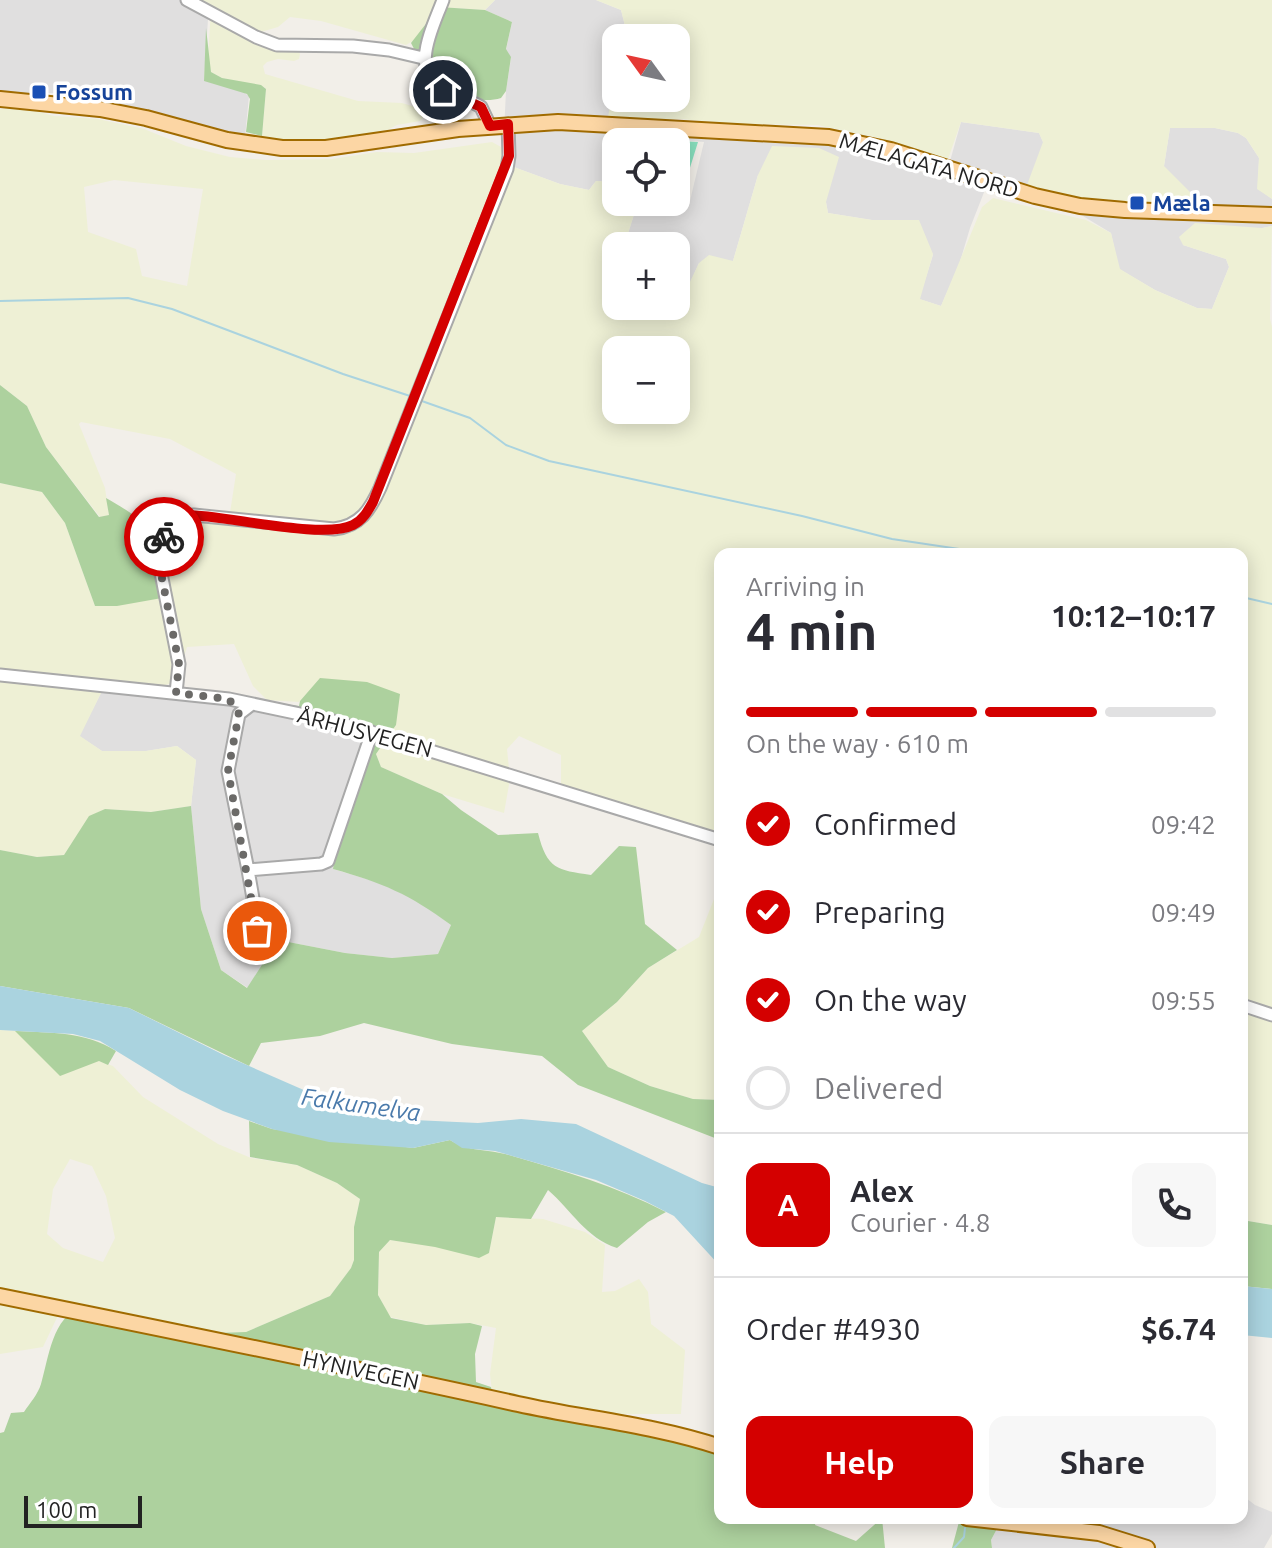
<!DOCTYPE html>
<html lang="en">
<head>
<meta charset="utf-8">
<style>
  body { margin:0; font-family:Ubuntu,sans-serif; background:#f7f7f7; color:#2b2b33; height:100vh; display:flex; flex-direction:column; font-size:30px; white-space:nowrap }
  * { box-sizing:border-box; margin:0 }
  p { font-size:26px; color:#7c7c81 }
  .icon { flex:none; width:44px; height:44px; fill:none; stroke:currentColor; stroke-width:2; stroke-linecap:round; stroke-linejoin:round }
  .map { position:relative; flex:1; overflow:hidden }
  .details { position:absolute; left:714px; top:548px; width:534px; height:976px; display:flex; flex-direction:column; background:#fff; border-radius:16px; box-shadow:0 4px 20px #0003 }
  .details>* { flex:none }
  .needle { width:52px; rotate:303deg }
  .fabs { position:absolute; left:602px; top:24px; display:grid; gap:16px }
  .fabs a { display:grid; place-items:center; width:88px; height:88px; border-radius:16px; background:#fff; box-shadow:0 4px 20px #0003; font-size:40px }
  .scale { position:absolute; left:24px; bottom:20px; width:118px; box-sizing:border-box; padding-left:8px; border:4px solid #222; border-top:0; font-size:22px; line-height:28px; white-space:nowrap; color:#222; -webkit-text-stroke:6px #fff; paint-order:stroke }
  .pin { position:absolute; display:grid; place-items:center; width:68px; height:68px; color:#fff; margin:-34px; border:4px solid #fff; border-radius:50%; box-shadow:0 2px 8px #0007 }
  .courier { position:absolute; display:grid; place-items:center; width:80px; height:80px; margin:-40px; border:6px solid #d40000; border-radius:50%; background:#fff; color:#222; box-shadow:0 2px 10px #0007 }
  .summary em { font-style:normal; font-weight:700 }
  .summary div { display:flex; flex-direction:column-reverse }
  .summary { display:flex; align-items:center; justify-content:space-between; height:136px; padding:0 32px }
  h1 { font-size:52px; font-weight:700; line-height:60px }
  .bar { display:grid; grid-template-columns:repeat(4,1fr); gap:12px 8px; align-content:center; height:96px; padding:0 32px }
  .bar i { height:10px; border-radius:6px; background:#e1e1e2 }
  .bar .current { background:#d40000 }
  .bar p { grid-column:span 4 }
  .line { display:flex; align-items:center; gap:20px; padding:0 32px; border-top:2px solid #e1e1e2 }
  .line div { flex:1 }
  .round { display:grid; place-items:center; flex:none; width:84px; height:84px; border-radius:16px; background:#f7f7f7 }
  ol { padding:0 32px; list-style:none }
  li { display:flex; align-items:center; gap:24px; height:88px }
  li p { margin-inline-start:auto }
  li .icon { padding:8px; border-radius:50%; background:#d40000; color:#fff; stroke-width:4 }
  li:last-child { color:#7c7c81 }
  li i { width:44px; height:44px; border:4px solid #e1e1e2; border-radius:50% }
  .action { display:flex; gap:16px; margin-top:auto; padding:16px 32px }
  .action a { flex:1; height:92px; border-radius:16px; background:#d40000; color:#fff; font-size:32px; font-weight:700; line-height:92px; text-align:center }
  .action a+a { background:#f7f7f7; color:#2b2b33 }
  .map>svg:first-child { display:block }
  .residential { fill:#e0dfdf }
  .farmland { fill:#eef0d5; fill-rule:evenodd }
  .forest { fill:#add19e }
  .pitch { fill:#88e0be }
  .water { fill:#aad3df }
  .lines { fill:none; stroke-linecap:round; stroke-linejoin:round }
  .stream { stroke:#aad3df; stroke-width:2 }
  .minor-casing { stroke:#a9a9a9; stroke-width:15 }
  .major-casing { stroke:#a06b00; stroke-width:18 }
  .minor { stroke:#fff; stroke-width:11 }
  .major { stroke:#fcd6a4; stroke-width:14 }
  .done { stroke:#6b6a68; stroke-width:8; stroke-dasharray:0 14.4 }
  .route { stroke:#d40000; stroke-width:10 }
  .transit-dot { fill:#1a4fb4; stroke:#fff; stroke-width:3 }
  .labels { text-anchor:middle; stroke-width:7; stroke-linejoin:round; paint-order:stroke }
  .transit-label { font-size:22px; font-weight:bold; fill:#164399; stroke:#fff; text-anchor:start }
  .street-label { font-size:22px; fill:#222; stroke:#fff }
  .water-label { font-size:24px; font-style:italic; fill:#4a7aab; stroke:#fff }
</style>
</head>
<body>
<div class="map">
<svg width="1272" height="1548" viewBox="0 0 1272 1548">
  <rect width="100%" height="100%" fill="#f2efe9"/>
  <path class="residential" d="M0,0H180L205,14L208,19L204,80L242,91L249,96L245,137L205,128L148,110L63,93H0Z
    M495,0H596L621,10L626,30L625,38H616V79L608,120L812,139L945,179L961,122L1039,133L1043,142L1164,166L1170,128H1215L1238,133L1246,138L1259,158L1258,188L1272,199V226L1183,245L1226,259L1229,267L1212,309L1197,308L1155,290L1119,269L1111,233L1083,216L1041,202L990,177L970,228L959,265L941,306L919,299L933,255L929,246L872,220L828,213L826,202L758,175L733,261L699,263L680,306L677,309L665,306H676V246H624L638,202H658L681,207L689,205L704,142L646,137L644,142H616V182L596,181L589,190L560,184L511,166L503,151L506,91L511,58L506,50L512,22L485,10Z
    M103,689L189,694L368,732L333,869L377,882L419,901L451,925L438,954L392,958L345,953L278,940L248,988L221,970L201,909L191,806L196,760L177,746L146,751H102L79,736Z
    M1242,1495L1255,1505L1272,1512V1534L1264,1548H992L991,1540L999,1525L1045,1528L1059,1518H1242Z"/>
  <path class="farmland" d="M195,0H495L485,10L438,7L434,10L416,39L406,45L321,21L290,17L278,27L261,32L258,36L298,50L300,54L299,59L294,61L278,59L267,62L263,66L265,74L358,101L402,103L425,110V115L420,121L397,125L378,135L299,143L268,140L262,136L266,89L264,87L222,78L211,72L208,58L211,9Z
    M596,0H1272V199L1257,189L1259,158L1246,138L1238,133L1215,128H1170L1164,166L1192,194L1183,211L1050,198L1027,185L1043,142L1039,133L961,122L947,162L879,138L817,125L735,124L680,119L607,121L616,79V98H676V38H625L626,30L621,10Z
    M20,107L54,116L98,119L144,129L186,146L230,157L266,160L332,159L377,152L414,153L492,142L501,147L511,166L560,184L589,190L596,181L616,182V202H638L624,246H616V274L611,291L616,294V306H665L677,309L699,263L709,255L733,261L758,175L772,146L819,148L839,157L826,202L828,213L872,220H919L933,254L920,299L941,306L982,207L993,198L1086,220L1111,233L1120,269L1155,290L1197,308L1212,309L1229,267L1226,259L1183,245L1179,237L1195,223L1262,228L1272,226L1270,319L1272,327V1225L1242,1220V554H720V840L561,786V755L519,736L507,749L510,779L504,813L442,794L381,767L376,754L396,725L321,678L299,702L267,700L253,686L234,644L187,647L176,682L151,689L104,687L80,736L102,751H146L177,746L196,760L191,806L151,812L105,809L89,817L64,855L37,857L0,850V483L42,492L65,523L95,606L162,598L168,567L163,523L174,518L229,519L236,474L170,439L81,422L79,424L105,488L109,515L100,517L46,447L27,406L0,385V109ZM114,180L203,189L187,286L142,276L136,249L88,232L84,187ZM616,350H676V410H616Z
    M720,893V1100L693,1099L650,1086L608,1067L582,1031L617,1002L648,968L699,937L716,894Z
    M0,1030L73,1034L17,1031L113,1066L143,1097L218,1144L251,1158L297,1165L337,1183L360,1199L354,1227V1260L351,1268L330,1296L246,1332L216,1333L128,1314L82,1307H62L43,1347L0,1354ZM70,1159L92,1166L106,1196L115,1238L103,1262L63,1248L47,1234L53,1189Z
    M496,1217L543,1219L585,1232L605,1245L602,1292L615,1291L639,1279L648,1292L651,1324L685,1350L681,1414H579L492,1392L490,1374L496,1328L470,1323L426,1325L390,1317L378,1295L379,1252L390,1240L489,1253Z"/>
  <path class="forest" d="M439,7L485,10L512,22L506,49L511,57L506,91L501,98C476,106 442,90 426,71C420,63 416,52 411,43Z
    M206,28L211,72L222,78L261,85L266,89L262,136L246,132L250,99L247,94L204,81Z
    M0,385L27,406L46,447L99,517L109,515L106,498C132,513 165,532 168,566C169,576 164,589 162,598L117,606H95L65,523L42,492L0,483Z
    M320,678L367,682L400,694L396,725L376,754L381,767L442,794L461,810L498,835L538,833C547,869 557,870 591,875L619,846L636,847L645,924L677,950L648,968L617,1002L582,1031L608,1067L650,1086L693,1099L720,1100V1140L578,1085L542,1056L452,1044L364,1023L320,1036L261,1043L249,1066L129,1008L0,986V850L37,857L64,855L89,816L105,809L151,812L191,806L201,909L221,970L247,988L278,940L345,953L392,958L438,954L451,925C409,894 383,883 333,869L339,831L374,735L157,688L299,706L300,701Z
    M15,1031C50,1033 85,1031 116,1051L108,1065L99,1061L60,1076Z
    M249,1121L272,1129L413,1148L450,1140C468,1152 489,1149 509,1155C564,1171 616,1186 666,1212L648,1222L617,1248C586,1238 572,1211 548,1190L531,1219L496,1217L489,1253L479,1258L435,1247L390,1240L379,1252L378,1295L391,1318L426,1325L470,1323L482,1326L475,1354L476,1382L491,1387L492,1392L720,1442V1518H817L815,1525L856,1541L882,1518L885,1548H0V1433L4,1432L11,1413L24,1412C30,1403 38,1394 41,1384C49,1357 52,1317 82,1307L216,1333L246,1332L330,1296L351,1268L354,1260V1227L360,1199L337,1183L297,1165L250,1157Z
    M1242,1220L1272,1225V1289L1242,1286Z
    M960,1518H1059L1045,1528L999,1525L991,1540L992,1548H952Z"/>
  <path class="pitch" d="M659,140L698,142L679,203L673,202H676V142H658Z"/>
  <path class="water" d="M0,986L129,1008L224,1055L306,1091L414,1120L478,1123L521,1119L576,1124L702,1183L720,1188V1266L674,1216L645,1201L596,1180L495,1151L462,1148L450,1140L413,1148L329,1142L272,1129L223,1111L180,1090L100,1041L73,1034L0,1030Z
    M1242,1286L1272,1289V1338L1242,1335Z"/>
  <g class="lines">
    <path class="stream" d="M0,301L128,298L172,309L343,374L410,396
      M419,400L470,418L506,445L549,461L802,516L892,539L993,554
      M1242,597L1272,604
      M954,1548L964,1537L965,1528"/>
    <g class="minor-casing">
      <path id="minor" d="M187,0L256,37L277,45L353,46L389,50L423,58
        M443,0C432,30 408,72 446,92C457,98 471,100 481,107L490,126
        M0,675L229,699L333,721L720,840
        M176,693L179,664L157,553L169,525L182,516L194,515L334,529C360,526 370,510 380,488L507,169L509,156L508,124
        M252,704L239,714L228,771L248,870L321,864L328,861L372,732
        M248,870L257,921L255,945
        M1242,1005L1272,1015"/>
    </g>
    <g class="major-casing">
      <path id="major" d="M0,99L100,109L146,118L227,140L282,148H326L458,129L558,122L829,137L891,150L1035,196L1080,206L1125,210L1272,215
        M0,1296C173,1331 346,1366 518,1404C586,1419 654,1425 720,1447
        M967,1518L1099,1533L1147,1548"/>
    </g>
    <use href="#minor" class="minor"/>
    <use href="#major" class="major"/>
  </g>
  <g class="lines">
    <path class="done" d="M164,537L157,553L179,664L176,693L229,699L239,714L228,771L257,931"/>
    <path class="route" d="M164,537L169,525L187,515C225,515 323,540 353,525C363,520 368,511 373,502L509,156L508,124L490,126L481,107L443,90"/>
  </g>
  <g class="transit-dot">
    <rect x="31" y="84" width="16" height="16" rx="4"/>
    <rect x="1129" y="195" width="16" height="16" rx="4"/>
  </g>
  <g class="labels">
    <g class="transit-label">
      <text x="55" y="100">Fossum</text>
      <text x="1153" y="211">Mæla</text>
    </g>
    <g class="street-label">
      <text transform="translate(929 165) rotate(16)" y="8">MÆLAGATA NORD</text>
      <text transform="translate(365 732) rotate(15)" y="8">ÅRHUSVEGEN</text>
      <text transform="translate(361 1370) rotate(12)" y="8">HYNIVEGEN</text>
    </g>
    <g class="water-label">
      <text transform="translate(361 1105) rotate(8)" y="8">Falkumelva</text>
    </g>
  </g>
</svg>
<div class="fabs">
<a><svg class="needle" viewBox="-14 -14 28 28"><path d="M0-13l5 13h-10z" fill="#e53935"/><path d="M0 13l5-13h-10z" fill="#7c7c81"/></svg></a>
<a><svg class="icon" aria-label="locate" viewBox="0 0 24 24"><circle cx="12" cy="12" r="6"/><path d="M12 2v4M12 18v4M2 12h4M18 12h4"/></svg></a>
<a>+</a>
<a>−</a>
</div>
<div class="scale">100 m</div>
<div class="pin" style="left:257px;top:931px;background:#ea580c"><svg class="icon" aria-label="bag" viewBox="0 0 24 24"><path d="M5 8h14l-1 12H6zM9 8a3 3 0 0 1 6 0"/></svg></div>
<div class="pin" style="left:443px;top:90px;background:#1f2937"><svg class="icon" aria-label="home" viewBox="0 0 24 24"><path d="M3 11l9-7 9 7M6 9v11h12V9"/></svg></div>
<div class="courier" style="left:164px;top:537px"><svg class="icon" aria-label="bike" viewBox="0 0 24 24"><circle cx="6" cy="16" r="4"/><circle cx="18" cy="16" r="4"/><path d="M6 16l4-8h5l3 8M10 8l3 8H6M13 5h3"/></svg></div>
<section class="details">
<div class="summary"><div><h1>4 min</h1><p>Arriving in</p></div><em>10:12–10:17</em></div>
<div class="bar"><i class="current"></i><i class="current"></i><i class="current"></i><i></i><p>On the way · 610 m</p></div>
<ol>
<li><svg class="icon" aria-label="check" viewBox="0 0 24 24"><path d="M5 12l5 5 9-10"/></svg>Confirmed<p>09:42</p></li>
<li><svg class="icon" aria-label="check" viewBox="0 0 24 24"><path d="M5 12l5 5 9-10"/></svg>Preparing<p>09:49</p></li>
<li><svg class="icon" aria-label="check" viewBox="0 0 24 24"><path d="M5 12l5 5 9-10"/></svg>On the way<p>09:55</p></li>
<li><i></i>Delivered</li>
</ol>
<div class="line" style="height:144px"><b class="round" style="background:#d40000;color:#fff">A</b><div><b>Alex</b><p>Courier · 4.8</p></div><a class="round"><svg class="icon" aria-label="phone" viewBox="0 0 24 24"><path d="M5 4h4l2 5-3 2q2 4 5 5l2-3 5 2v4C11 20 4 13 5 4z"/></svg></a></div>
<div class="line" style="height:104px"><div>Order #4930</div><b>$6.74</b></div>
<div class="action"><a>Help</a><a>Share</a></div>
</section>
</div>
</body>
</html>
